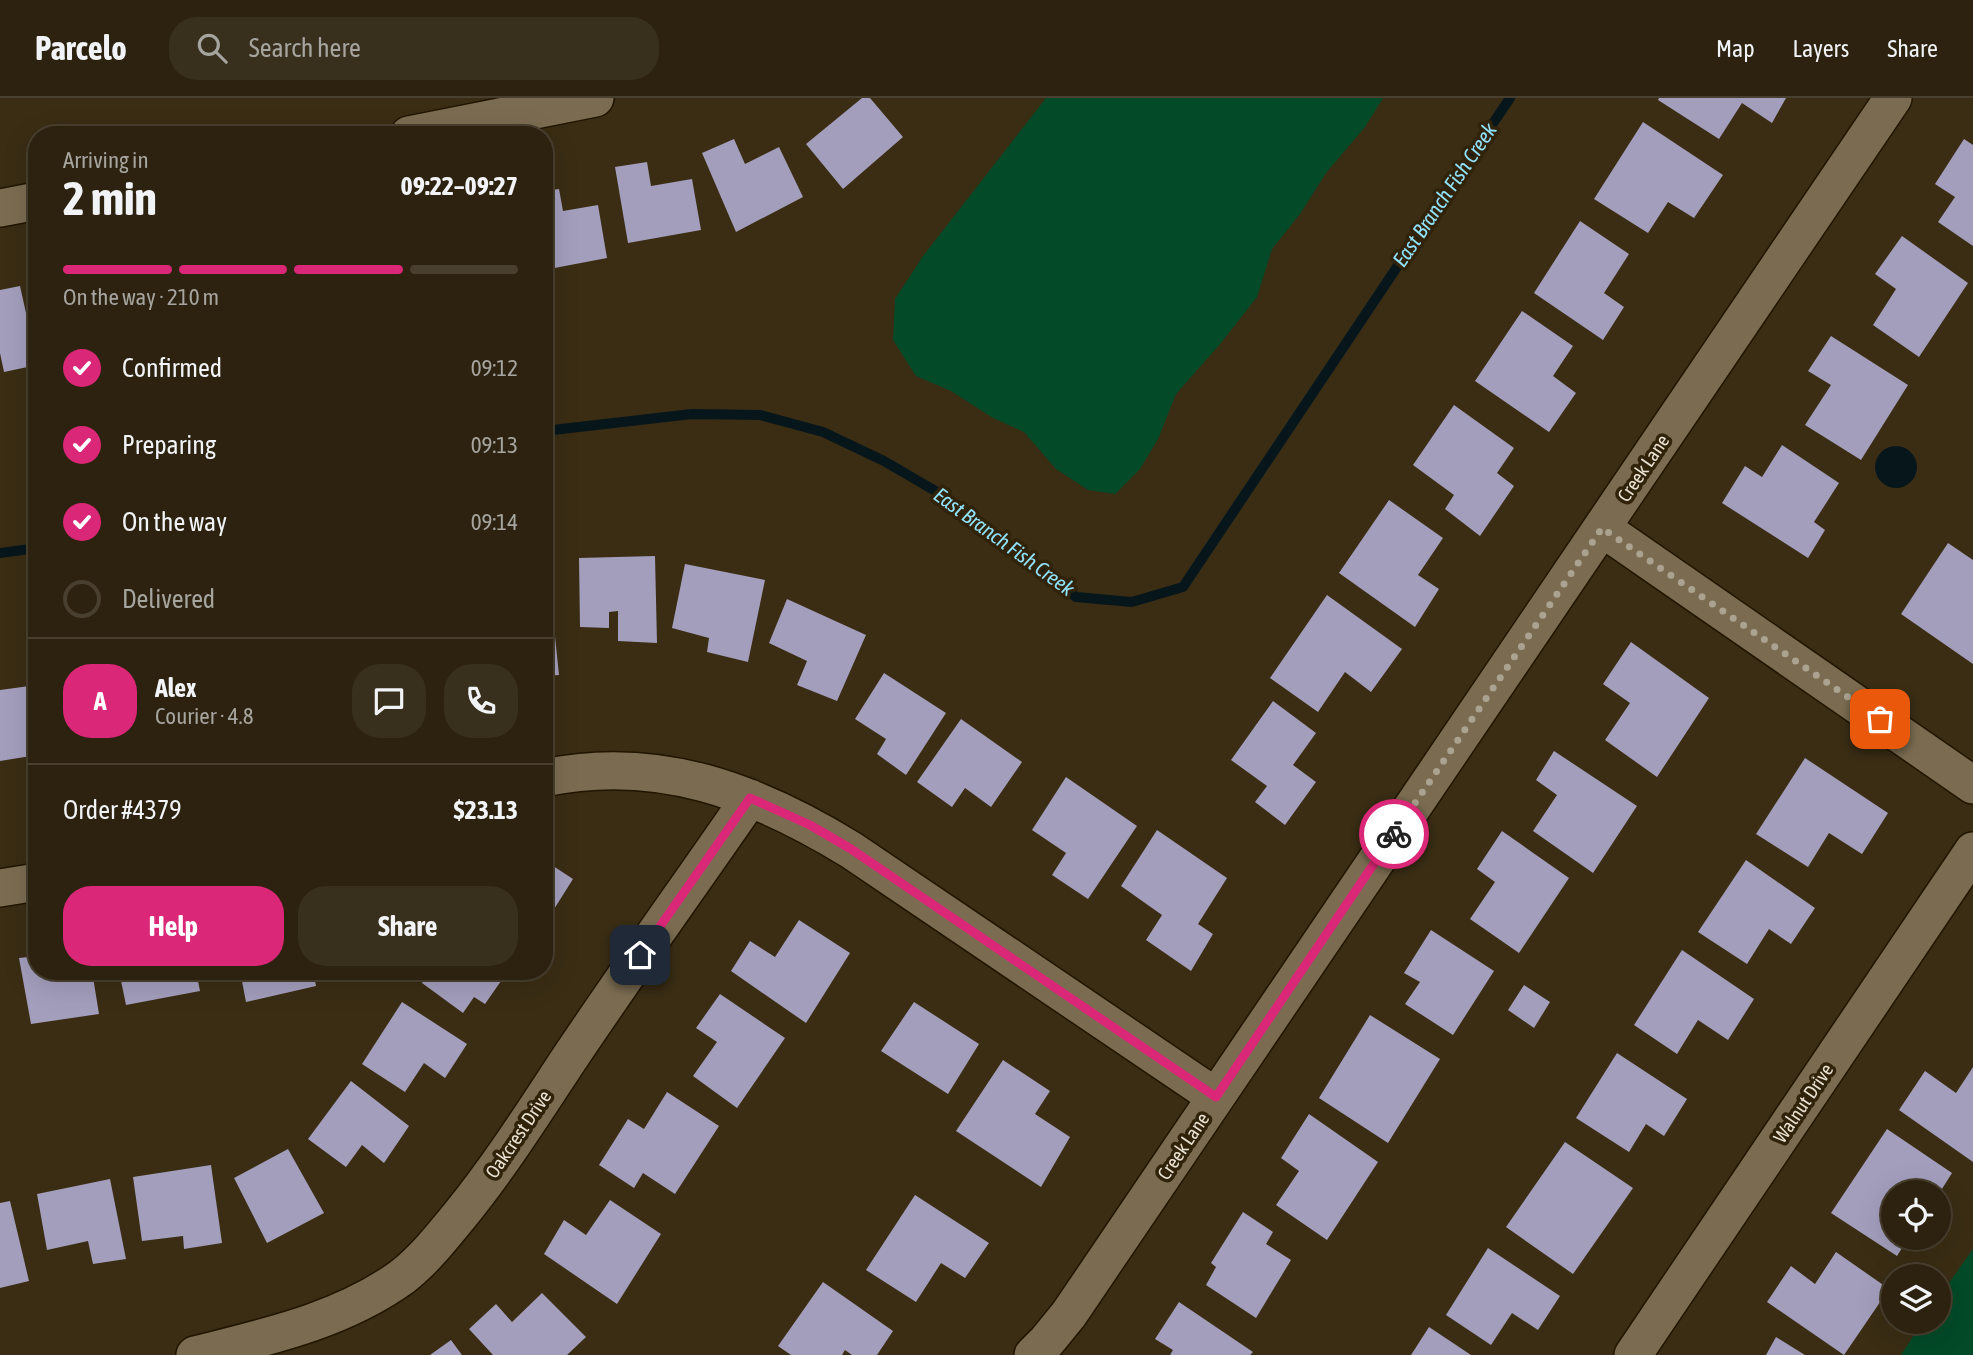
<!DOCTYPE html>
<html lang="en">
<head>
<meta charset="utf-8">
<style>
  body { margin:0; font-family:"Asap Condensed",sans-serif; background:#382f1d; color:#f1f3f6; height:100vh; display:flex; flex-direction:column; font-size:26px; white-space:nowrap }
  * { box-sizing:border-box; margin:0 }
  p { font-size:23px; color:#a6a49e }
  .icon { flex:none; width:38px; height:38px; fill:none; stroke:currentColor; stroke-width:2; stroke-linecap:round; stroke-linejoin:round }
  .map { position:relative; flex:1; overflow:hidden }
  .details { position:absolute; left:28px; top:28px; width:525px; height:854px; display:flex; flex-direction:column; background:#2c220f; border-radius:28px; box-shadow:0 7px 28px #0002,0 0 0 2px #483f2f }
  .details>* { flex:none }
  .controls { position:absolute; left:1881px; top:1082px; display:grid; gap:14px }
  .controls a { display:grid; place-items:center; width:70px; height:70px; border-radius:50%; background:#2c220f; box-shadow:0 7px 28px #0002,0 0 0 2px #483f2f; font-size:35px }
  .pin { position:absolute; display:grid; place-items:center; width:60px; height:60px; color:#fff; margin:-30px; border-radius:14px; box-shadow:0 4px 10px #0006 }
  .courier { position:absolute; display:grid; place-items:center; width:70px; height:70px; margin:-35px; border:5px solid #db2777; border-radius:50%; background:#fff; color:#222; box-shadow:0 2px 9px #0007 }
  .head em { font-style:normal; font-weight:700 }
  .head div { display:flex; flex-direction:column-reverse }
  .head { display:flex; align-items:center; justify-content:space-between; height:119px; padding:0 35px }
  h1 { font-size:46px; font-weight:700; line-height:52px }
  .bar { display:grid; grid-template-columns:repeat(4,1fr); gap:10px 7px; align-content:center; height:84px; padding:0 35px }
  .bar i { height:9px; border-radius:5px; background:#483f2f }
  .bar .current { background:#db2777 }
  .bar p { grid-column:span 4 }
  .line { display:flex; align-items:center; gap:18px; padding:0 35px; border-top:2px solid #483f2f }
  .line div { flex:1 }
  .round { display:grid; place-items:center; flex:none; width:74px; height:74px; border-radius:28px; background:#382f1d }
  ol { padding:0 35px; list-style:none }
  li { display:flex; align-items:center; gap:21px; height:77px }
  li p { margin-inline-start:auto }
  li .icon { padding:7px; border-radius:50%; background:#db2777; color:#fff; stroke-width:4 }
  li:last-child { color:#a6a49e }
  li i { width:38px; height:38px; border:4px solid #483f2f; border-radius:50% }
  .primary-button { display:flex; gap:14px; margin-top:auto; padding:14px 35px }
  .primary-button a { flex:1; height:80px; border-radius:28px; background:#db2777; color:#fff; font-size:28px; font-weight:700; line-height:80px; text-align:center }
  .primary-button a+a { background:#382f1d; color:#f1f3f6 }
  header { display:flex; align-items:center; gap:42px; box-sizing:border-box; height:98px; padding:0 35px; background:#2c220f; border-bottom:2px solid #483f2f }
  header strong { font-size:33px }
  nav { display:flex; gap:38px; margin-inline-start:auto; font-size:24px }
  .search { width:490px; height:63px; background:#382f1d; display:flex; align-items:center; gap:18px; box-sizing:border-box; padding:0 24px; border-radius:28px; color:#a6a49e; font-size:26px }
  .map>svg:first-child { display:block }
  .green { fill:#024a28 }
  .water { fill:#07161b }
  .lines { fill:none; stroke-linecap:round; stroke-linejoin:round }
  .stream { stroke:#07161b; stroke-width:10 }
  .building { fill:#a39ebc }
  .minor-casing { stroke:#211500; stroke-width:40 }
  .minor { stroke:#7b6c51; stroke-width:37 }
  .done { stroke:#aca290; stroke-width:7; stroke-dasharray:0 12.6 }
  .route { stroke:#db2777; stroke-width:9 }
  .labels { text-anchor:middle; stroke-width:7; stroke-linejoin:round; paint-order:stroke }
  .street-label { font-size:19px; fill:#e9e1d2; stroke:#30230a }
  .water-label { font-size:21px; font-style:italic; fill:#90e1fa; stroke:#30230a }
</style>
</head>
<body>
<header>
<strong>Parcelo</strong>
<div class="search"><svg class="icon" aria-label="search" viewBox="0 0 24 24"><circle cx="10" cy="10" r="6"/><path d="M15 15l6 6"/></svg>Search here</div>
<nav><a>Map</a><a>Layers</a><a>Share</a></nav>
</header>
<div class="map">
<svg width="1973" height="1257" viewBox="0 0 1973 1257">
  <rect width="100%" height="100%" fill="#3a2d14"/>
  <path class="green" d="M1046,0H1383L1365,29L1326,75L1300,116L1272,151L1257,199L1221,245L1176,296L1158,341L1140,371L1115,396L1088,392L1056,371L1024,334L993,320L951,293L916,278L893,242L895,201L923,158Z
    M1973,1151V1257H1901L1923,1223H1939V1199Z"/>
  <path class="water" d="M1875 369a21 21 0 1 1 42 0a21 21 0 1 1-42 0Z"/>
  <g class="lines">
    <path class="stream" d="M544,333L692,316L760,317L823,334L884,363L944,398L1076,499L1132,504L1183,489L1510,0
      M0,455L37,450"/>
  </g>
  <path class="building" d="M862,0H870L903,39L843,91L806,46Z
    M1659,0H1786L1772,25L1742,5L1719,41L1658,2Z
    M1643,24L1723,77L1694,120L1668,104L1648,135L1594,101Z
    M734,41L745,66L779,49L803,99L736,134L702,55Z
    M1964,41L1973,47V148L1938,124L1955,99L1935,86Z
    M647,64L651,88L692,81L701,132L628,145L615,69Z
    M559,91L563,113L598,107L607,160L544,172V93Z
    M1580,123L1629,156L1604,195L1624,209L1603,242L1534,195Z
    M1902,138L1968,185L1919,259L1873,227L1896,191L1875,176Z
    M20,188L26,215L37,213V267L4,274L0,255V192Z
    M1522,213L1573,248L1553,278L1576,295L1549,334L1475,283Z
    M1831,238L1908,287L1861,362L1805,327L1831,287L1808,273Z
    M1454,307L1514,350L1497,375L1514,388L1480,438L1445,411L1454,397L1413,367Z
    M1782,347L1839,385L1814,424L1825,432L1808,460L1722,405L1745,368L1762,379Z
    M1389,402L1443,440L1418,477L1439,491L1415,529L1339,475Z
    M1948,445L1973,462V566L1901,516Z
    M655,458L657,545L618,543V513L609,514V530L580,529L579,460Z
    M685,466L765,482L748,564L707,554L709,540L672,530Z
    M550,490L559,577L544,578V491Z
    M1327,497L1402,551L1371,594L1345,574L1318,614L1270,580Z
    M787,501L866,537L837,603L797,587L807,563L769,545Z
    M1631,544L1709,600L1657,679L1605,642L1630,605L1603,586Z
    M884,575L946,615L906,677L877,656L886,641L855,621Z
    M37,587V681H35L31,658L0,663V592Z
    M1273,603L1316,635L1293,667L1316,684L1285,727L1255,704L1267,688L1231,662Z
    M961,621L1022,664L991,709L965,690L952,709L917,684Z
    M1554,653L1637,708L1593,775L1533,733L1557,697L1536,682Z
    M1805,660L1888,715L1862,756L1829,735L1808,769L1756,736Z
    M1066,679L1137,728L1088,801L1052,777L1066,755L1032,732Z
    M1157,732L1227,780L1198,826L1213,836L1191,873L1146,842L1162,817L1121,788Z
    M1502,733L1569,780L1519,855L1470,821L1495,784L1477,771Z
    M544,762L573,781L544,827Z
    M1746,762L1815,810L1791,846L1769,831L1747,866L1698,834Z
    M799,822L850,855L806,925L731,873L750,843L775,859Z
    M1431,832L1494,873L1453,937L1405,906L1420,884L1404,875Z
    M1682,852L1754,901L1728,942L1698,922L1677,956L1634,927Z
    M37,858V873H92L99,916L31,926L19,860Z
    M119,873H196L200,893L126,907Z
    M240,873H313L316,888L246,904Z
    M430,873H508L485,906L474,899L463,915L422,885Z
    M1524,887L1550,904L1534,930L1508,912Z
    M720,896L785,940L737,1010L693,978L717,944L696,930Z
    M402,904L467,946L445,980L424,965L405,994L362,966Z
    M914,904L979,946L948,996L881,953Z
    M1370,917L1440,961L1388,1045L1319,1000Z
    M1617,955L1687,1001L1664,1038L1646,1026L1629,1054L1576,1020Z
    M1003,962L1050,993L1035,1016L1070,1039L1041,1089L956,1033Z
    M1973,969V1064L1899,1012L1925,973L1956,995Z
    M351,983L409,1028L384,1065L362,1047L346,1069L308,1041Z
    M667,994L719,1028L675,1096L643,1075L634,1090L599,1067L628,1021L644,1031Z
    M1309,1016L1378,1064L1327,1142L1276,1107L1299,1073L1281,1060Z
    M1887,1031L1952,1075L1940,1094H1894V1139H1909L1897,1158L1831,1115Z
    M1565,1044L1633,1090L1573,1176L1506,1129Z
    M288,1051L324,1115L267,1145L234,1080Z
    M211,1067L222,1145L184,1151L183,1138L142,1143L133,1079Z
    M110,1081L126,1161L93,1166L88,1143L47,1152L37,1096Z
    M915,1097L989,1145L965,1180L941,1165L916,1204L866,1172Z
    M610,1102L661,1136L617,1206L544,1156L564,1122L586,1137Z
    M10,1103L29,1183L0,1190V1105Z
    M1243,1114L1273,1134L1266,1146L1291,1162L1256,1220L1206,1187L1216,1169L1211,1165Z
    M1488,1150L1560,1198L1538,1232L1512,1215L1491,1247L1446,1217Z
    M1836,1154L1889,1191L1844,1257L1767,1204L1791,1168L1815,1186Z
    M823,1184L893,1233L877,1257H852L845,1252L842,1257H791L778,1248Z
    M542,1195L586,1239L567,1257H493L469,1231L496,1206L512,1224Z
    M1179,1204L1253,1254L1250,1257H1170L1173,1252L1155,1241Z
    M1429,1229L1471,1257H1411Z
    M1776,1239L1805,1257H1766Z
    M451,1242L462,1257H430Z"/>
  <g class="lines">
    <g class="minor-casing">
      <path id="minor" d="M409,37L595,0
        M0,110L37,103
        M1602,430L1973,687
        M544,680C657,656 755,693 851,752L1216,999
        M0,790L37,784
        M195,1257C266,1239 341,1223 402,1179C424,1162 442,1139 460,1117C500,1068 534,1014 569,961C628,873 690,787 750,700
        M1033,1257L1047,1243L1069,1216L1893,0
        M1633,1257L1973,753"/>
    </g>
    <use href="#minor" class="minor"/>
  </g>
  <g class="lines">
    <path class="done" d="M1394,736L1602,430L1880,621"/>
    <path class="route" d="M640,857L750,700L810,727L851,751L1216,999L1394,736"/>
  </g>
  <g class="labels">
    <g class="street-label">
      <text transform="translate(1643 370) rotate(-56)" y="7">Creek Lane</text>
      <text transform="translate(1803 1005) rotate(-56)" y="7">Walnut Drive</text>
      <text transform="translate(518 1036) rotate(-56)" y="7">Oakcrest Drive</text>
      <text transform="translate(1183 1048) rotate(-56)" y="7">Creek Lane</text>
    </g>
    <g class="water-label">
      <text transform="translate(1445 97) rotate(-56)" y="7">East Branch Fish Creek</text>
      <text transform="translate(1004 444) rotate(36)" y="7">East Branch Fish Creek</text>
    </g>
  </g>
</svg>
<div class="controls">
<a><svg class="icon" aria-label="locate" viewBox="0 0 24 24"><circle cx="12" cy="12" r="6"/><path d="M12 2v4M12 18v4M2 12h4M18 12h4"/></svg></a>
<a><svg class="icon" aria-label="layers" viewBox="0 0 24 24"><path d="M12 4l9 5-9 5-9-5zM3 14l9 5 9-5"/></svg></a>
</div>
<div class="pin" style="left:1880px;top:621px;background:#ea580c"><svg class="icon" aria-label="bag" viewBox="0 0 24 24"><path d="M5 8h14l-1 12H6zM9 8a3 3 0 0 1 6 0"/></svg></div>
<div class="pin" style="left:640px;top:857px;background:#1f2937"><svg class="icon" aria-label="home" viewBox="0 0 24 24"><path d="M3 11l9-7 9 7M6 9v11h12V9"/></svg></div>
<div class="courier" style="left:1394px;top:736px"><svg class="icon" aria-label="bike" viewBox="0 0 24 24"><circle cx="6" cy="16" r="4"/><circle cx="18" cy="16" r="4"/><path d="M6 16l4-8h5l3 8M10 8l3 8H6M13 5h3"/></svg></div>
<section class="details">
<div class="head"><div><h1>2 min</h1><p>Arriving in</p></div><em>09:22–09:27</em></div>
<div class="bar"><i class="current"></i><i class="current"></i><i class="current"></i><i></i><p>On the way · 210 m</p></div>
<ol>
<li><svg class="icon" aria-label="check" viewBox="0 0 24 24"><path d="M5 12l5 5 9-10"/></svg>Confirmed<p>09:12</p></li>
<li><svg class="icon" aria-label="check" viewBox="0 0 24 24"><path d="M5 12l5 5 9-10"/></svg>Preparing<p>09:13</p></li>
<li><svg class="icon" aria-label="check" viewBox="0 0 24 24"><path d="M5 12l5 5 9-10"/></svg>On the way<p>09:14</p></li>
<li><i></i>Delivered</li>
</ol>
<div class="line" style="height:126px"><b class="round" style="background:#db2777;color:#fff">A</b><div><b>Alex</b><p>Courier · 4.8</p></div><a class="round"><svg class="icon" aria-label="chat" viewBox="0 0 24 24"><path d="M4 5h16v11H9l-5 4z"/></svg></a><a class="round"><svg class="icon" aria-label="phone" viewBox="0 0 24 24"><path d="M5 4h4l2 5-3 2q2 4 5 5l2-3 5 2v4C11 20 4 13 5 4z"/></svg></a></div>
<div class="line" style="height:91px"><div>Order #4379</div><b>$23.13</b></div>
<div class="primary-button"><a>Help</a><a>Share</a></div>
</section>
</div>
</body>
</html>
